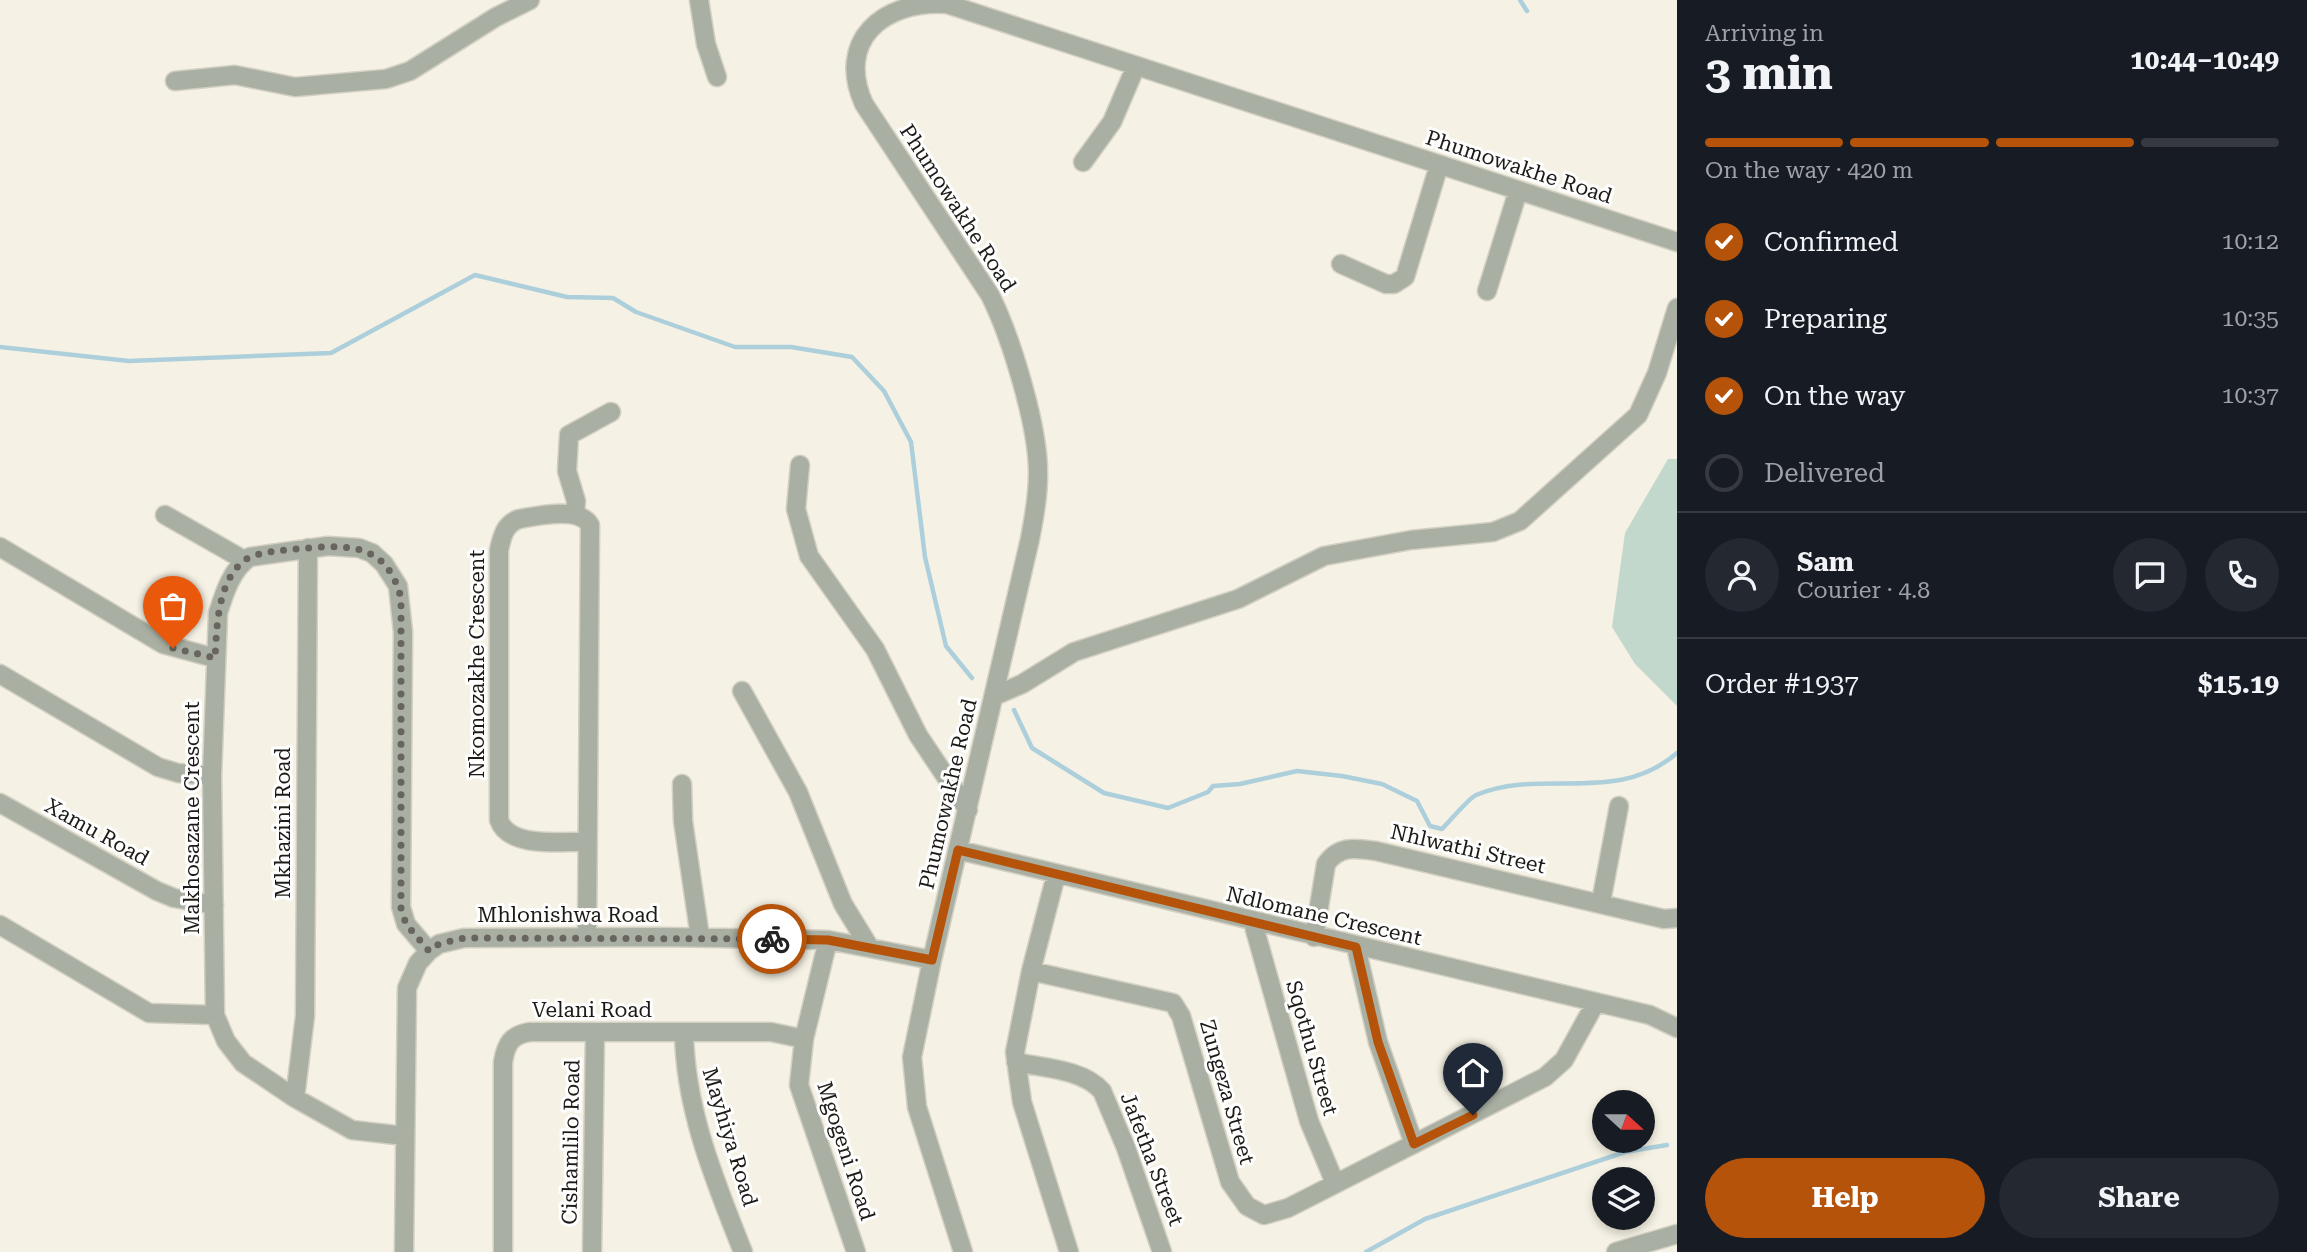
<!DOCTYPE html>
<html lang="en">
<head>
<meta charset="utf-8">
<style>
  body { margin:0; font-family:"Roboto Serif",serif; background:#242831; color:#f1f3f6; height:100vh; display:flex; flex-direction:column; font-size:26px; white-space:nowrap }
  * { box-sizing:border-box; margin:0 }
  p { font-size:23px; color:#9ea1a6 }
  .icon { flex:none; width:38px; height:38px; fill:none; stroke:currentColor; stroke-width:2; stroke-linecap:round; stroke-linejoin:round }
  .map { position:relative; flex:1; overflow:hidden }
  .side { display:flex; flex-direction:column; background:#171b24; width:630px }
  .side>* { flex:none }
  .needle { width:46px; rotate:111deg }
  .tools { position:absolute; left:1592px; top:1090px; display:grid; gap:14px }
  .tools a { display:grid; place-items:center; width:63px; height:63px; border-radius:50%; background:#171b24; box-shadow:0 4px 10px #0003; font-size:35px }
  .pin { position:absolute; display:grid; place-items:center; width:60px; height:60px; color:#fff; margin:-72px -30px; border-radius:50% 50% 50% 0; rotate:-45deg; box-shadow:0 0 7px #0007 }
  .pin .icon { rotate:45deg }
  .courier { position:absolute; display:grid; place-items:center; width:70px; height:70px; margin:-35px; border:5px solid #b45309; border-radius:50%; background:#fff; color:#222; box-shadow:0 2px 9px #0007 }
  .overview em { font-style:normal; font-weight:700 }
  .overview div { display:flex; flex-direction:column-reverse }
  .overview { display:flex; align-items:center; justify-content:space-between; height:119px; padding:0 28px }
  h1 { font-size:46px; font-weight:700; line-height:52px }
  .bar { display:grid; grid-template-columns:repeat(4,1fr); gap:10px 7px; align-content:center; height:84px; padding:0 28px }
  .bar i { height:9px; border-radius:5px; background:#363941 }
  .bar .current { background:#b45309 }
  .bar p { grid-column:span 4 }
  .line { display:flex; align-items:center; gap:18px; padding:0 28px; border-top:2px solid #363941 }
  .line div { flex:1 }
  .round { display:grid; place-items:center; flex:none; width:74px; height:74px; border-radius:37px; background:#242831 }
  ol { padding:0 28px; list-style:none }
  li { display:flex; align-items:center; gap:21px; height:77px }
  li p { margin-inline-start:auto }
  li .icon { padding:7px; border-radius:50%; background:#b45309; color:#fff; stroke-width:4 }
  li:last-child { color:#9ea1a6 }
  li i { width:38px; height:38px; border:4px solid #363941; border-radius:50% }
  .action { display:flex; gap:14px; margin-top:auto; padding:14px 28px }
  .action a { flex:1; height:80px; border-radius:42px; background:#b45309; color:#fff; font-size:28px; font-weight:700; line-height:80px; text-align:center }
  .action a+a { background:#242831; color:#f1f3f6 }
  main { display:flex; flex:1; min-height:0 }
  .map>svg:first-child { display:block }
  .green { fill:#c3d8cc }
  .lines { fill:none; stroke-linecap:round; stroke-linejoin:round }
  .stream { stroke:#adcfdc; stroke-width:4.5 }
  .street-casing { stroke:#d2cfc3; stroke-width:21 }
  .street { stroke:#a9afa2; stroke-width:18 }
  .done { stroke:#68655e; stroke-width:7; stroke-dasharray:0 12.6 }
  .route { stroke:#b45309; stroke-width:9 }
  .labels { text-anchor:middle; stroke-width:6; stroke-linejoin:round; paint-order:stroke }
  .street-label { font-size:21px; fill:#1c1a16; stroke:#fefefe }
</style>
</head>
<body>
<main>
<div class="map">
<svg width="1677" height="1252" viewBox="0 0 1677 1252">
  <rect width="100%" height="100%" fill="#f5f1e4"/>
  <path class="green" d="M1668,459H1677V706L1635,664L1612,627L1625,533Z"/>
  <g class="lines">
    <path class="stream" d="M1520,0L1527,11
      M0,347L129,361L331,353L475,275L567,297L613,298L636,312L735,347H791L852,357L884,391L911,442L925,557L946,646L972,678
      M1014,710L1032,748L1104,793L1168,808L1208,792L1213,786L1240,784L1297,771L1342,776L1382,784L1417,801L1430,826L1442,829C1450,821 1469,798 1476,795C1543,767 1616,806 1677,753
      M1366,1252L1425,1219L1625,1152L1667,1145"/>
    <g class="street-casing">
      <path id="street" d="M699,0L706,44L717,77
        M175,81L235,75L295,87L386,79L410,71L496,17L530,0
        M1083,162L1112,122L1136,66
        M1341,264L1386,284H1394L1405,277L1439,165
        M1487,291L1518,191
        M800,465L796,509L809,556L875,649L918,735L968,810
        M575,514L576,501L567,471L569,435L611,412
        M165,515L244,560
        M0,547L163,644L215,658
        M0,674L158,767L178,773L212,776
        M742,691L798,792L843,904L870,948
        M994,696L1022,684L1074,652L1238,599L1324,556L1411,540L1493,532L1520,521L1638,415L1657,373L1677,308
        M682,784L683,821L700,937
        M0,803L157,891L174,898L214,905
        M587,842C562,841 509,849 499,820V550C502,536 505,524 519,519C537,516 579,506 590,525L587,937
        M958,850L1650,1015L1677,1028
        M1056,875L1031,971L1015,1052L1022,1102L1069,1252
        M1601,902L1619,806
        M1253,923L1309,1121L1335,1183
        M0,925L149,1013L215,1015
        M1314,937L1326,864C1339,845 1356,848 1376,851L1664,919L1677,918
        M828,940L804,1039L799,1085L856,1252
        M1356,947L1378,1042L1414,1144
        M1031,971L1173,1003L1181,1016L1230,1182L1247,1206L1264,1215L1288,1208L1545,1077L1564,1060L1596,1002
        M684,1032C685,1110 715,1181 743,1252
        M1016,1062C1043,1068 1083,1069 1102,1091L1126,1148L1162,1252
        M295,1098L305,1016L308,548
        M405,1136L352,1130L295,1098L243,1063L226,1041L215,1015L212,776L218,613C224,594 232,568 250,557L328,546L359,548L372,553L384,564L398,586L403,632L401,907L406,924L429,951
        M404,1252L407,988L418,963L429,951L439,944L464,938L663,937L828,940L932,960
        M503,1252V1062C506,1044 511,1035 530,1032H771L804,1039
        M592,1252L595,1032
        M963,1252L917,1107L912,1057L932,960L1030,539C1034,518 1038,497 1038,475C1039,428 1011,337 990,295L864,104C836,42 881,0 947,4L1677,242
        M1616,1252L1677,1234"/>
    </g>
    <use href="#street" class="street"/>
  </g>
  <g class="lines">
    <path class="done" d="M173,648L215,658C217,626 217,575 250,557C269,550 289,550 309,548C355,544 388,547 401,598V908L406,924L429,951L439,944L464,938L772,939"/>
    <path class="route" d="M772,939L828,940L932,960L958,850L1356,947L1378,1042L1414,1144L1473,1115"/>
  </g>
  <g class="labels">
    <g class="street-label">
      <text transform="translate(1519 167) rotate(18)" y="7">Phumowakhe Road</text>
      <text transform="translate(958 208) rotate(57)" y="7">Phumowakhe Road</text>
      <text transform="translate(477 664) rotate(-90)" y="7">Nkomozakhe Crescent</text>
      <text transform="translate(948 794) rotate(-77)" y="7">Phumowakhe Road</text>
      <text transform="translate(192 818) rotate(-90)" y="7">Makhosazane Crescent</text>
      <text transform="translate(283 823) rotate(-90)" y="7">Mkhazini Road</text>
      <text transform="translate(97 832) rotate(29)" y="7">Xamu Road</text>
      <text transform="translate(1468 849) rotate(13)" y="7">Nhlwathi Street</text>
      <text x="568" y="922">Mhlonishwa Road</text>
      <text transform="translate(1324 916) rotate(13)" y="7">Ndlomane Crescent</text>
      <text x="592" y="1017">Velani Road</text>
      <text transform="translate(1312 1048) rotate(74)" y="7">Sqothu Street</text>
      <text transform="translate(1227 1092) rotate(74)" y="7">Zungeza Street</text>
      <text transform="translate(730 1137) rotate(73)" y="7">Mayhiya Road</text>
      <text transform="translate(571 1142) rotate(-89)" y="7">Cishamlilo Road</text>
      <text transform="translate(846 1151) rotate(72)" y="7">Mgogeni Road</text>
      <text transform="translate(1152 1159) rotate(69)" y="7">Jafetha Street</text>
    </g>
  </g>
</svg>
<div class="tools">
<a><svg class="needle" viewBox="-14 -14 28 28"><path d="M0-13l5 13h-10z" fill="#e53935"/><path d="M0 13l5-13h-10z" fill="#9ea1a6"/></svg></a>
<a><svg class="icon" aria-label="layers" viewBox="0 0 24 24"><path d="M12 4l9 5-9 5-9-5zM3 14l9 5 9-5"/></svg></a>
</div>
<div class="pin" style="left:173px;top:648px;background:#ea580c"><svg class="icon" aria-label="bag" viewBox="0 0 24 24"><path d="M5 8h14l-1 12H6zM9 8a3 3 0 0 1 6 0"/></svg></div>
<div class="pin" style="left:1473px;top:1115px;background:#1f2937"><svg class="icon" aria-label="home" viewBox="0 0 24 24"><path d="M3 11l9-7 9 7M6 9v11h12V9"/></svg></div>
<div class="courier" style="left:772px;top:939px"><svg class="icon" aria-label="bike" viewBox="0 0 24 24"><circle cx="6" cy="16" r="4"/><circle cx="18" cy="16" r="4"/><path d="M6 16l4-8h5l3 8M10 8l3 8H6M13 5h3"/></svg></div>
</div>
<section class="side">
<div class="overview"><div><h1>3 min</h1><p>Arriving in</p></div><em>10:44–10:49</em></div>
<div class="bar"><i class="current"></i><i class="current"></i><i class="current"></i><i></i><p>On the way · 420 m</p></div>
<ol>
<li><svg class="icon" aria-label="check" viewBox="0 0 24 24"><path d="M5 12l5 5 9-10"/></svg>Confirmed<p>10:12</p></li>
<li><svg class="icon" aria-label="check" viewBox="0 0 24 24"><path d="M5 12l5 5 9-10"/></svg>Preparing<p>10:35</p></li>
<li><svg class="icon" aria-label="check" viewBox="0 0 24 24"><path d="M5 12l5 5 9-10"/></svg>On the way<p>10:37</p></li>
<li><i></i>Delivered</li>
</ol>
<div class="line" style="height:126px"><a class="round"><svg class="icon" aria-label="person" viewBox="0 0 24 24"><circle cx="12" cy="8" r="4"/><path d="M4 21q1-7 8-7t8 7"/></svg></a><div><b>Sam</b><p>Courier · 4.8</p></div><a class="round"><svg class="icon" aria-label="chat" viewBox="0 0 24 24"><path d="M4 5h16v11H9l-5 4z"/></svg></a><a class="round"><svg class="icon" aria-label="phone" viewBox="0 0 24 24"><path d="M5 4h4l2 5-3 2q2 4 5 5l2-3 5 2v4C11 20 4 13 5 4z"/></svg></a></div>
<div class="line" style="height:91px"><div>Order #1937</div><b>$15.19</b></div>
<div class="action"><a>Help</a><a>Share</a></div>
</section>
</main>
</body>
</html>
